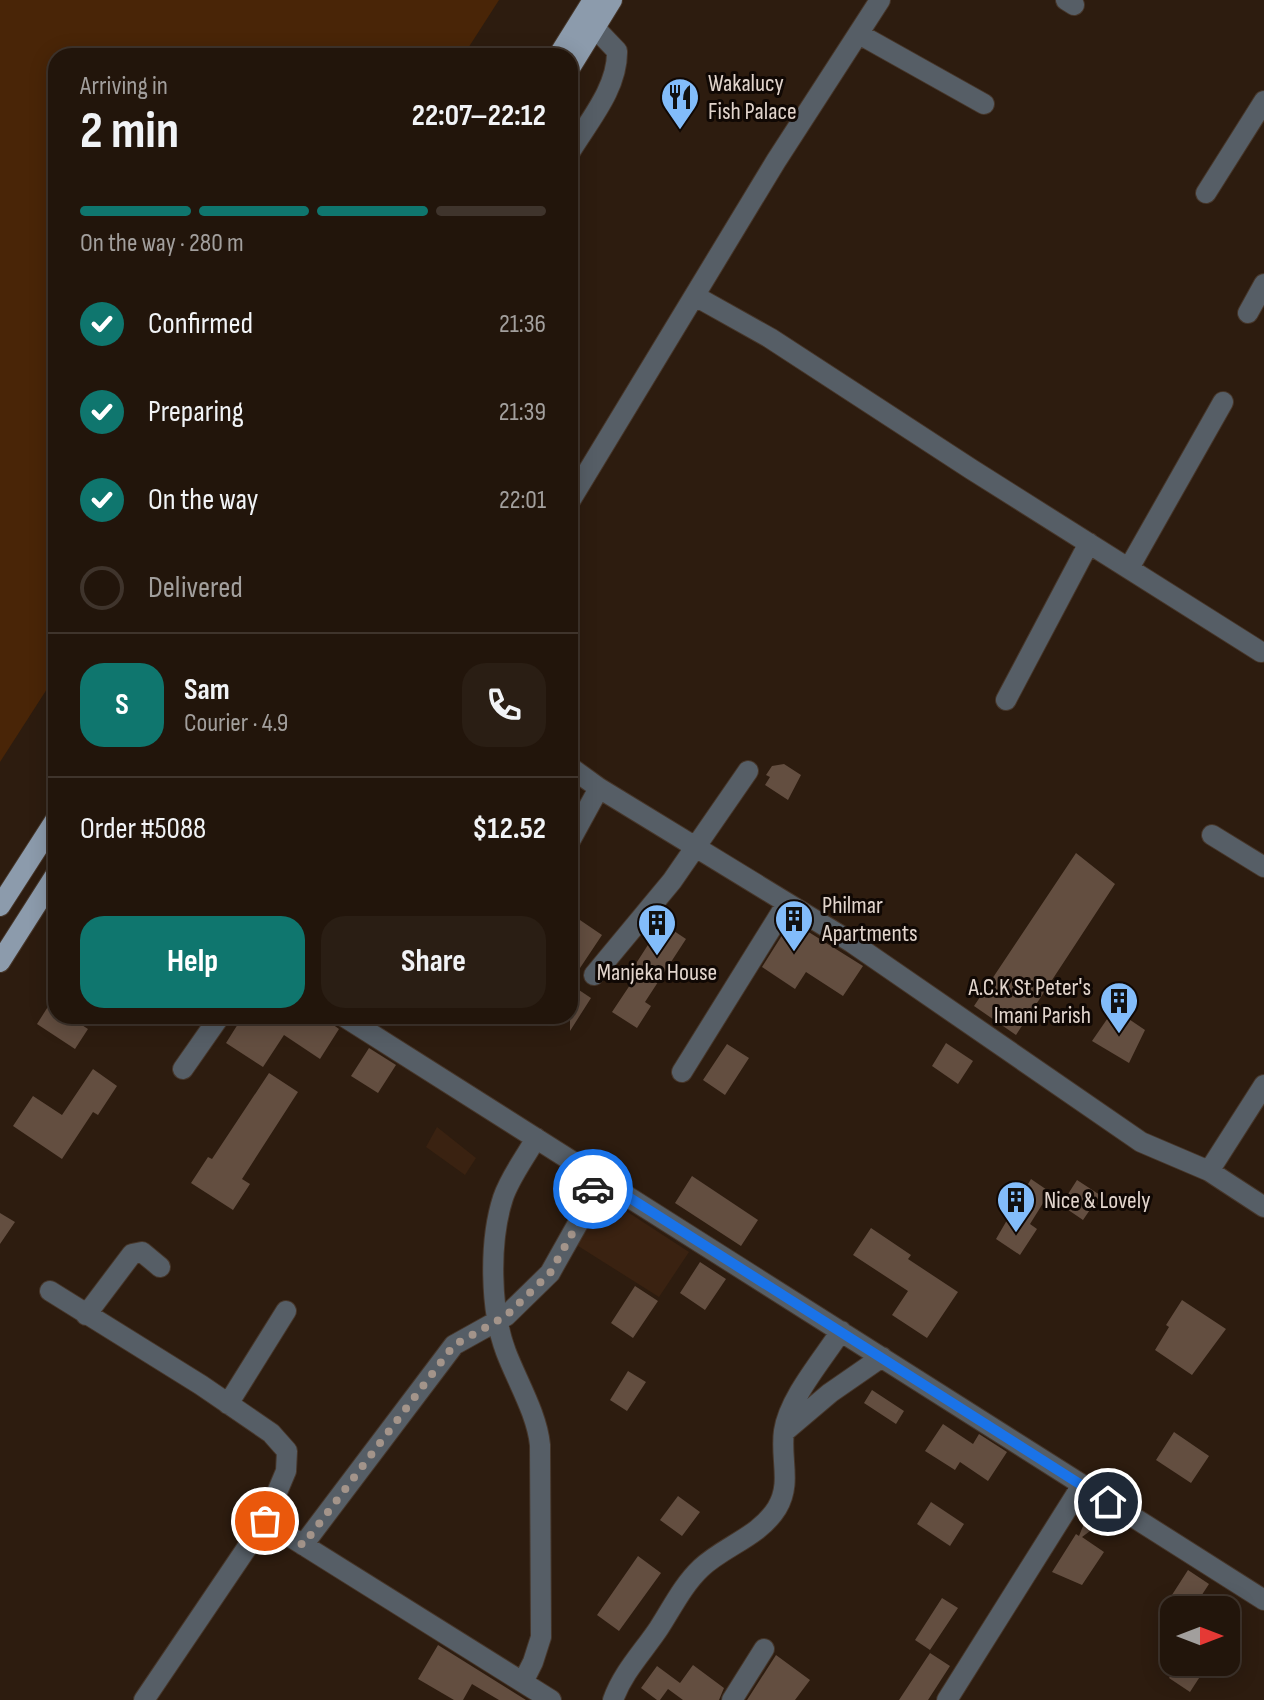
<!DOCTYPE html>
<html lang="en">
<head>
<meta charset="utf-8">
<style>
  body { margin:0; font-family:"Sofia Sans Condensed",sans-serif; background:#2a1e14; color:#f1f3f6; height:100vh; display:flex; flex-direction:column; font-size:30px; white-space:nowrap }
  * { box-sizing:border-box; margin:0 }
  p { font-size:26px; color:#a29f9d }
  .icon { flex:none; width:44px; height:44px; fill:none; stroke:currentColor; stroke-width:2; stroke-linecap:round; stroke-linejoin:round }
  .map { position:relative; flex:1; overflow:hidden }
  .panel { position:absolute; left:48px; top:48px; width:530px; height:976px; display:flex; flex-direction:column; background:#22150b; border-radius:24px; box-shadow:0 4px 20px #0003,0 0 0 2px #3f342c }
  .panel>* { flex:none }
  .needle { width:52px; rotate:90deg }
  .buttons { position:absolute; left:1160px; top:1596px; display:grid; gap:16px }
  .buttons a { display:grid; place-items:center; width:80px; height:80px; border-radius:16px; background:#22150b; box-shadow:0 4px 20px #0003,0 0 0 2px #3f342c; font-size:40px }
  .pin { position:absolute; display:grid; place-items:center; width:68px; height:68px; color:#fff; margin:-34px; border:4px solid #fff; border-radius:50%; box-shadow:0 2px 8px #0007 }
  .courier { position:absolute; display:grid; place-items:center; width:80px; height:80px; margin:-40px; border:6px solid #1a73e8; border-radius:50%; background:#fff; color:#222; box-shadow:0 2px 10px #0007 }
  .headline em { font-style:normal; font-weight:700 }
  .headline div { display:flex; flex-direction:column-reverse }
  .headline { display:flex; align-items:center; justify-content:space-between; height:136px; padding:0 32px }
  h1 { font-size:52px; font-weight:700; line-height:60px }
  .bar { display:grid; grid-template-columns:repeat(4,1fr); gap:12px 8px; align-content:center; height:96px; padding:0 32px }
  .bar i { height:10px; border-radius:6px; background:#3f342c }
  .bar .on { background:#0f766e }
  .bar p { grid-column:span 4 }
  .line { display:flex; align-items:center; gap:20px; padding:0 32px; border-top:2px solid #3f342c }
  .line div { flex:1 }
  .round { display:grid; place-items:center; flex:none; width:84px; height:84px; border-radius:24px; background:#2a1e14 }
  ol { padding:0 32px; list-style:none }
  li { display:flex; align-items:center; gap:24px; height:88px }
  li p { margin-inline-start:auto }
  li .icon { padding:8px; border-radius:50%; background:#0f766e; color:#fff; stroke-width:4 }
  li:last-child { color:#a29f9d }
  li i { width:44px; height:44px; border:4px solid #3f342c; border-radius:50% }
  .primary-button { display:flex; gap:16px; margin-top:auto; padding:16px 32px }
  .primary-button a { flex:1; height:92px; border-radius:24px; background:#0f766e; color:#fff; font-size:32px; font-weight:700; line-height:92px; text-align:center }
  .primary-button a+a { background:#2a1e14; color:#f1f3f6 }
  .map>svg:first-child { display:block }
  .built { fill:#3a2211 }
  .green { fill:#492507 }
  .building { fill:#634e40 }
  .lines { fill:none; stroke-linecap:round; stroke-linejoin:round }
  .minor-casing { stroke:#46362a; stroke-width:22 }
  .major-casing { stroke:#46362a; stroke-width:22 }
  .minor { stroke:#565e66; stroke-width:20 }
  .major { stroke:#8c9bac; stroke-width:20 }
  .done { stroke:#a3948a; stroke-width:8; stroke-dasharray:0 14.4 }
  .route { stroke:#1a73e8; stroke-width:10 }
  .labels { text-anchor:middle; stroke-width:6; stroke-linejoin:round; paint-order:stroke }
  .poi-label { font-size:24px; fill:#e2d5cd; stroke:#100804; text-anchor:start }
</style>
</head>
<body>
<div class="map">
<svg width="1264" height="1700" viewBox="0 0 1264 1700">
  <rect width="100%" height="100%" fill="#2d1c0f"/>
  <path class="built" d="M437,1127L476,1158L465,1175L426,1147Z
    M606,1198L689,1252L659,1297L575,1244Z"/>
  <path class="green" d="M0,0H499L463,56H56V675L0,762Z"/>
  <path class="building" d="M784,764L801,775L788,800L765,785L770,777L766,775L772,766Z
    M1076,853L1115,884L1016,1035L974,1006Z
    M577,918L602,935L570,983V929Z
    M791,921L863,966L843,996L806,972L795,989L762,967Z
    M662,923L686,939L645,1002L651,1006L637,1028L612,1012L634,979L628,976Z
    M570,984L591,998L570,1031Z
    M56,994V1016H68L88,1029L75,1049L37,1024Z
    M1114,1009L1145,1030L1129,1063L1092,1041Z
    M243,1016H321L339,1029L320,1059L284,1035L263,1067L226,1043Z
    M946,1043L973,1061L958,1084L932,1066Z
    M727,1044L749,1058L725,1095L703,1080Z
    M369,1048L396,1065L378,1093L351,1076Z
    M93,1069L117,1086L98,1115L93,1112L62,1159L13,1126L33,1096L62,1115Z
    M269,1073L298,1092L242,1179L250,1184L233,1210L191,1183L208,1157L212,1159Z
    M692,1176L758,1220L741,1246L675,1203Z
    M1031,1179L1050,1192L1030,1224L1037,1229L1020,1255L996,1239Z
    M1077,1180L1100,1195L1083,1220L1061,1205Z
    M0,1213L15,1222L0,1244Z
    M871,1228L911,1255L908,1259L958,1292L927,1338L892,1315L908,1291L853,1255Z
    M700,1262L726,1279L705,1310L680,1293Z
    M635,1286L658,1301L633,1338L611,1323Z
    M1182,1300L1226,1329L1192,1375L1155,1350L1169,1327L1166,1325Z
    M628,1371L646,1382L627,1411L610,1400Z
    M872,1390L904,1411L896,1424L864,1403Z
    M943,1424L973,1444L979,1434L1007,1452L988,1481L960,1462L955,1470L925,1451Z
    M1174,1432L1209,1456L1191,1483L1156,1460Z
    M678,1496L700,1512L682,1536L660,1520Z
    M931,1502L964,1524L950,1546L917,1524Z
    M1090,1509L1109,1517L1082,1537L1104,1552L1082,1585L1052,1572L1076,1534L1079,1536Z
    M638,1556L661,1573L619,1631L597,1615Z
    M1188,1570L1209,1584L1192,1610L1170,1598Z
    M942,1598L958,1608L930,1650L915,1640Z
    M438,1645L526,1700H499L472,1684L463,1700H454L418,1679Z
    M930,1653L950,1666L928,1700H899Z
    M776,1655L810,1680L795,1700H747Z
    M1179,1662L1201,1675L1190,1692L1169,1678Z
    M693,1665L724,1688L719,1700H683L668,1689L660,1700H657L641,1688L657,1666L680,1683Z"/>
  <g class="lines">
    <g class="minor-casing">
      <path id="minor" d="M1066,0L1074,5
        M859,34L984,104
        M570,152C588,122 618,88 617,51L595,28
        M1206,193L1264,101
        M695,296L770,338L971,469L1261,652
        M1248,313L1264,284
        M570,501L776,161L880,0
        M1129,568L1223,402
        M1006,700L1089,543
        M570,767L599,788L851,942L1141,1142L1209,1171L1264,1207
        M1212,835L1264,867
        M570,841L599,788
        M594,975L672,881L748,771
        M343,1016L1264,1600
        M183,1069L220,1016
        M682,1072L787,903
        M1209,1171L1264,1085
        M50,1291L201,1385L271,1433L287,1451L286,1471L265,1521L144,1700
        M86,1315L132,1254L142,1252L160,1267
        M228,1404L286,1311
        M784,1432L830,1393L882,1357
        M265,1521L551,1700
        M303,1545L454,1345L506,1316L550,1273L586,1209L597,1177
        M523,1682L533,1662L541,1637L540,1445C537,1414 517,1381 506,1352C490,1310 489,1241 503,1198C510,1177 525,1158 536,1138
        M613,1700C623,1672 643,1652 659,1628C672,1608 683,1585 701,1568C724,1546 759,1537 777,1508C792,1483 780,1459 784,1431C789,1398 823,1359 841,1331
        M732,1700L764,1649
        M947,1700L1082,1485"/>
    </g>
    <g class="major-casing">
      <path id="major" d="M558,56L593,0
        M570,68L612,0
        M0,906L56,819
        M0,962L56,874"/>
    </g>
    <use href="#minor" class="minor"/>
    <use href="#major" class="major"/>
  </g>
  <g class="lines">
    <path class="done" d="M265,1521L303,1545L454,1345L506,1316L550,1273L586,1209L593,1189"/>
    <path class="route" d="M593,1189L597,1177L1108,1502"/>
  </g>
  <defs>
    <g id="restaurant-pin" transform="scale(2)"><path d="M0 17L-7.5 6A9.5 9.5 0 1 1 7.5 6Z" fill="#82bcfa" stroke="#100804"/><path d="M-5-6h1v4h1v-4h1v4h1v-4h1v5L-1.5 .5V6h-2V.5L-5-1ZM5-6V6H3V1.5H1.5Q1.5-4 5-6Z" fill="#111"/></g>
    <g id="building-pin" transform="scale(2)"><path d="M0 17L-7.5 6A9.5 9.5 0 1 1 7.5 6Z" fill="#82bcfa" stroke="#100804"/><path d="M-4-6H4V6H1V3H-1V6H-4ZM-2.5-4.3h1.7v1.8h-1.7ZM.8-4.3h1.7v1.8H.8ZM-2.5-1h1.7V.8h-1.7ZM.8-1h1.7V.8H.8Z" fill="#111"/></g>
  </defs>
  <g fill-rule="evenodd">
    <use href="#restaurant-pin" x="680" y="97"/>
    <use href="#building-pin" x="794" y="919"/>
    <use href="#building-pin" x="657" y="923"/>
    <use href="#building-pin" x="1119" y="1001"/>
    <use href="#building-pin" x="1016" y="1200"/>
  </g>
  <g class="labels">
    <g class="poi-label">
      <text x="708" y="91">Wakalucy<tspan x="708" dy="28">Fish Palace</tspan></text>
      <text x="822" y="913">Philmar<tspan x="822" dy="28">Apartments</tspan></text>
      <text x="657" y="980" text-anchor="middle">Manjeka House</text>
      <text x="1091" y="995" text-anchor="end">A.C.K St Peter's<tspan x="1091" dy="28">Imani Parish</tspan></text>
      <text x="1044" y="1208">Nice &amp; Lovely</text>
    </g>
  </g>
</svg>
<div class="buttons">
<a><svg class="needle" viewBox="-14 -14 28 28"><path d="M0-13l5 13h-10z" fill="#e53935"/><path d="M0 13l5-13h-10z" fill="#a29f9d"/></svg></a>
</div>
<div class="pin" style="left:265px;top:1521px;background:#ea580c"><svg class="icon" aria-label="bag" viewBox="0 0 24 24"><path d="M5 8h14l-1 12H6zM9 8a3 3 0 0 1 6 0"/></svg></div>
<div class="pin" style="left:1108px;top:1502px;background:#1f2937"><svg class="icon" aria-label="home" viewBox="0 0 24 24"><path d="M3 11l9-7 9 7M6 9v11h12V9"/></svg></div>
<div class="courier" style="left:593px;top:1189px"><svg class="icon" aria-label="car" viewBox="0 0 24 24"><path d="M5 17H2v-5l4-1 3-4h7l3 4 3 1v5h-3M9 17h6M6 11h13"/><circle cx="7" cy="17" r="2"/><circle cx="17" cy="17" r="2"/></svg></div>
<section class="panel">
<div class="headline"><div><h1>2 min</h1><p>Arriving in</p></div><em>22:07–22:12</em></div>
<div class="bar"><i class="on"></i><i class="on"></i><i class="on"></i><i></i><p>On the way · 280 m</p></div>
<ol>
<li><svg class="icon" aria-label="check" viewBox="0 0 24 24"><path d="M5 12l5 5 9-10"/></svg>Confirmed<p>21:36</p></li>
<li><svg class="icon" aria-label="check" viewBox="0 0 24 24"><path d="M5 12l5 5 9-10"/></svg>Preparing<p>21:39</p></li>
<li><svg class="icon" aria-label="check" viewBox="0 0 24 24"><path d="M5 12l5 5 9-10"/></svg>On the way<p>22:01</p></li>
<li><i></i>Delivered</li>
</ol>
<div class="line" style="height:144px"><b class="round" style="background:#0f766e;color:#fff">S</b><div><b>Sam</b><p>Courier · 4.9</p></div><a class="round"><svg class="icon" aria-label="phone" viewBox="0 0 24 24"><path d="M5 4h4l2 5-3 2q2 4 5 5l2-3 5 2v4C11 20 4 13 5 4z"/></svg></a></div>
<div class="line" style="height:104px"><div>Order #5088</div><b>$12.52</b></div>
<div class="primary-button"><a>Help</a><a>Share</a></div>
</section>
</div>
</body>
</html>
